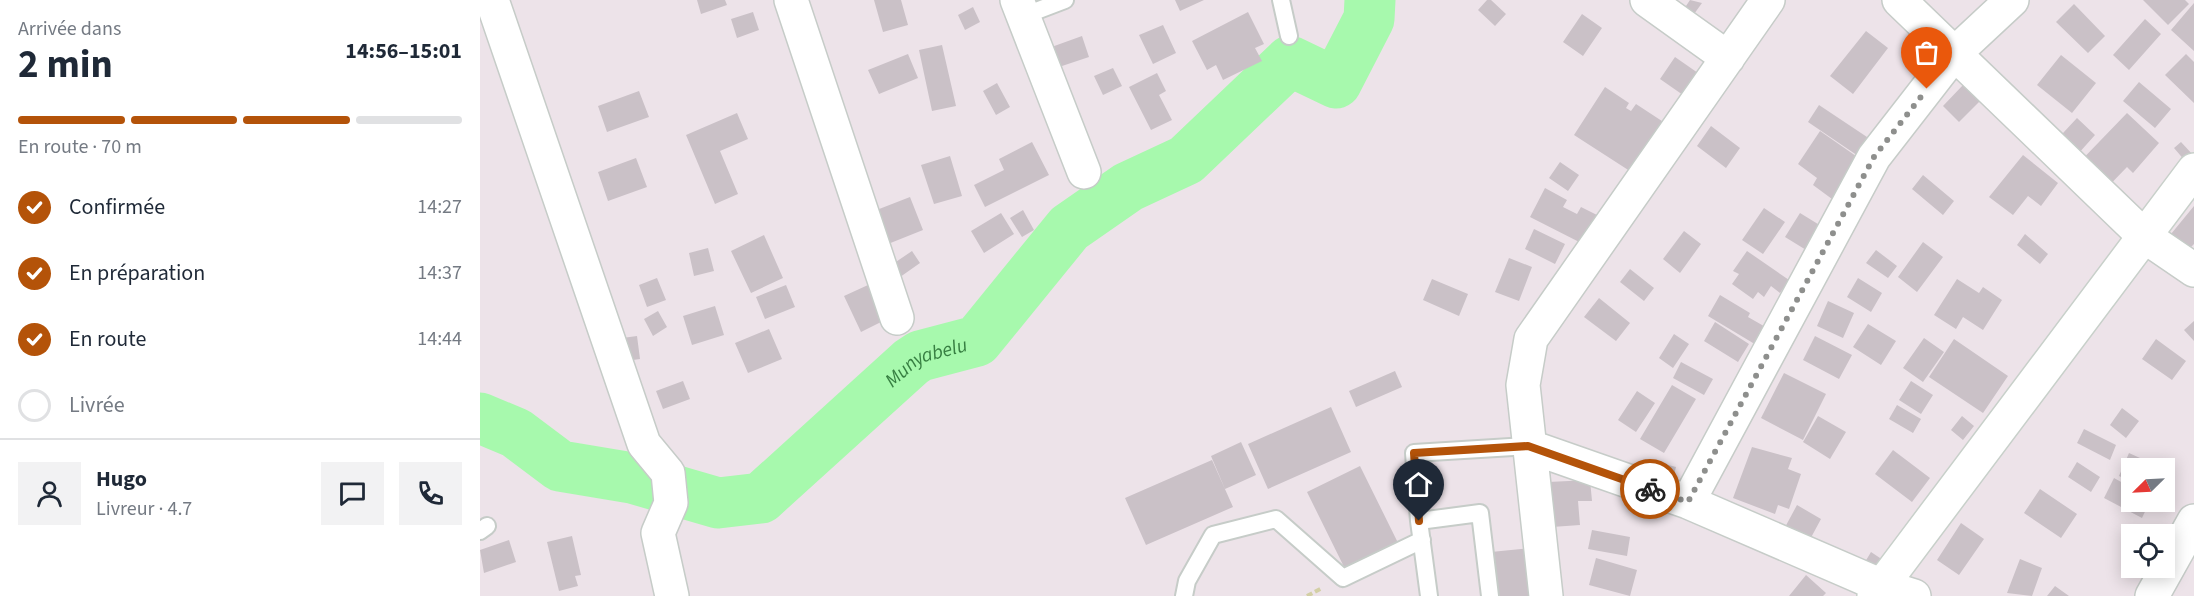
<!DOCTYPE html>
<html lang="fr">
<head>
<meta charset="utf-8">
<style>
  body { margin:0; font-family:"Source Sans 3",sans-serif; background:#f2f2f3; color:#1f2937; height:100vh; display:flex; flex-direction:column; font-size:22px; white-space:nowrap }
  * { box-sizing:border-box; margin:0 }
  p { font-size:20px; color:#747a83 }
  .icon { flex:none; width:33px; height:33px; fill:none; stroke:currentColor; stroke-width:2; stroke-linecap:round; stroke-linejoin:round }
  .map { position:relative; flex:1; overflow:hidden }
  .details { display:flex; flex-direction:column; background:#fff; width:480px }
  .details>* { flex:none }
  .needle { width:39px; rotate:246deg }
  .controls { position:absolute; left:1641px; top:458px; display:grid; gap:12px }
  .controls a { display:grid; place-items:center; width:54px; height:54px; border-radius:0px; background:#fff; box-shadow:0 3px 15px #0003; font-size:30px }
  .pin { position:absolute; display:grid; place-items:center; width:51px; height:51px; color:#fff; margin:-62px -26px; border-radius:50% 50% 50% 0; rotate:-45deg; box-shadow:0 0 6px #0007 }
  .pin .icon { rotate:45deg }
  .courier { position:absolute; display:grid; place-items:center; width:60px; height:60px; margin:-30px; border:4px solid #b45309; border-radius:50%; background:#fff; color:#222; box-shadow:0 2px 8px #0007 }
  .summary em { font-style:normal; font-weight:700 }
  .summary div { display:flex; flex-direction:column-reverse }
  .summary { display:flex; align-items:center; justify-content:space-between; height:102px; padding:0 18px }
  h1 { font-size:39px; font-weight:700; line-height:45px }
  .bar { display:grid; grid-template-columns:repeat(4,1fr); gap:9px 6px; align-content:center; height:72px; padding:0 18px }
  .bar i { height:8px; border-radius:4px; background:#e0e1e3 }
  .bar .current { background:#b45309 }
  .bar p { grid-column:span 4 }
  .line { display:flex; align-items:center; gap:15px; padding:0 18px; border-top:2px solid #e0e1e3 }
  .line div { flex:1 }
  .round { display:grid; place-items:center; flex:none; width:63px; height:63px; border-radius:0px; background:#f2f2f3 }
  ol { padding:0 18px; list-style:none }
  li { display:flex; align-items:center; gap:18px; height:66px }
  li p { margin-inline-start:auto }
  li .icon { padding:6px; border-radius:50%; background:#b45309; color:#fff; stroke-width:4 }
  li:last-child { color:#747a83 }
  li i { width:33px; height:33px; border:3px solid #e0e1e3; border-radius:50% }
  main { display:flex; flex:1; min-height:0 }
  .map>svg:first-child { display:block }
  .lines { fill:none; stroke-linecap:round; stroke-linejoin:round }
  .river { stroke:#a7f9ad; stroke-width:51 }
  .building { fill:#cac1c7 }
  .lane-casing { stroke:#c6ccc8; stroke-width:20 }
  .street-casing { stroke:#c6ccc8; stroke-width:36 }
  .secondary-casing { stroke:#c8d0ca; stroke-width:36 }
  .path { stroke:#d3cfa5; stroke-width:4; stroke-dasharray:6 3; stroke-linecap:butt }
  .lane { stroke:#fff; stroke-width:16 }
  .street { stroke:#fff; stroke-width:33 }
  .secondary { stroke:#fff; stroke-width:33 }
  .done { stroke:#8e8f8d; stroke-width:6; stroke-dasharray:0 10.8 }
  .route { stroke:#b45309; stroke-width:8 }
  .labels { text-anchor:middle; stroke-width:5; stroke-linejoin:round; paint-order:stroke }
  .water-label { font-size:20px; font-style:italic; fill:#377f42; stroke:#fff }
</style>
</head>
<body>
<main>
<section class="details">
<div class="summary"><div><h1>2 min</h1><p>Arrivée dans</p></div><em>14:56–15:01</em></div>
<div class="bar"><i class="current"></i><i class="current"></i><i class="current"></i><i></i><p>En route · 70 m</p></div>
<ol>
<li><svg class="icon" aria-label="check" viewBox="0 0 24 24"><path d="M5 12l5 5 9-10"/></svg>Confirmée<p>14:27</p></li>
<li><svg class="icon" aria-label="check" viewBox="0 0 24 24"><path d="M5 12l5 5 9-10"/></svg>En préparation<p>14:37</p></li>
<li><svg class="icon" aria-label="check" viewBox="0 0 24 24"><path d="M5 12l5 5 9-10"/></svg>En route<p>14:44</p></li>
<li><i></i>Livrée</li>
</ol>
<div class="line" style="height:108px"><a class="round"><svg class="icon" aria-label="person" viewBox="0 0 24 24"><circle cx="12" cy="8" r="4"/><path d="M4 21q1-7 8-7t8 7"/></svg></a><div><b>Hugo</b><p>Livreur · 4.7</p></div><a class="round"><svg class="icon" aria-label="chat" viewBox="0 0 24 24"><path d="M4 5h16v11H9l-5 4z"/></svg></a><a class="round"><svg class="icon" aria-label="phone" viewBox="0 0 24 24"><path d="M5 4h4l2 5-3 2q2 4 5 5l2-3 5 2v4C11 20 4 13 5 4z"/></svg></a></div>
</section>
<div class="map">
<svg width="1714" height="596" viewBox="0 0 1714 596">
  <rect width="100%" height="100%" fill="#ede3e9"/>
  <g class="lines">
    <path class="river" id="s1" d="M0,418L36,433L80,466L152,478L238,503L281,498L431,362L440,356L497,341L589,228L648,187L706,160L810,61L856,83L889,19L890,0"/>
  </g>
  <path class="building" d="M217,0H245L247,5L221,14Z
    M394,0H421L428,25L403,32Z
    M695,0H724L700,11Z
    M1007,0H1011L1026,14L1015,26L998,10Z
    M1210,0L1222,3L1209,21L1200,15Z
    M1663,0H1705L1709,4L1688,25Z
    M1714,3V51L1691,30Z
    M1594,4L1625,36L1608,53L1576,22Z
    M493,7L500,22L485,30L478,15Z
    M273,12L279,30L257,38L251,19Z
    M768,12L784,44L775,48L782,61L743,80L736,65L727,70L712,41Z
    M1102,14L1122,28L1103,56L1083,42Z
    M1665,19L1681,34L1649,70L1633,55Z
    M683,25L696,53L673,64L659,35Z
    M1386,31L1408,48L1373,94L1350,76Z
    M602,36L609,57L573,69L566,49Z
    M462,45L476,106L452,111L439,50Z
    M428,54L438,78L399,94L388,70Z
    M1706,54L1714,62V103L1685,75Z
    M1581,55L1616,83L1592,113L1557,85Z
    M1195,57L1218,73L1203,95L1180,79Z
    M633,68L642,86L623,95L614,76Z
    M677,73L686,91L679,95L692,120L671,130L649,87Z
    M1659,82L1691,109L1675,128L1643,101Z
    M517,83L530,107L516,115L503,91Z
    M1483,85L1500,101L1479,122L1463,106Z
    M1125,87L1149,103L1146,108L1151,111L1156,104L1188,125L1156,175L1094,135Z
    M159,91L169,117L127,132L118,106Z
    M1339,105L1399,145L1387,162L1328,122Z
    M257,113L268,139L240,151L258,194L235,204L206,135Z
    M1647,113L1679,143L1653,173L1647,167L1618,197L1591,171Z
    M1597,118L1615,135L1589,164L1570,147Z
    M1231,126L1260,148L1246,168L1217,146Z
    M1340,131L1386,163L1352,199L1333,185L1337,178L1318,164Z
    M552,142L569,175L505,207L494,185L524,170L519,159Z
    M1701,142L1714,156L1706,162L1694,148Z
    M1543,155L1578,183L1561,206L1548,196L1533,215L1509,197Z
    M470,156L482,196L454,204L441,165Z
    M156,158L167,187L128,201L118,172Z
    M1080,162L1099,175L1088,191L1069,178Z
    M1443,175L1474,201L1463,215L1432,189Z
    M1065,188L1087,200L1083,207L1097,214L1101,207L1123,218L1109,247L1050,217Z
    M430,197L443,230L408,244L394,211Z
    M1714,206V244L1709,249L1691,234Z
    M1284,208L1305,222L1283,254L1262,240Z
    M543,210L554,230L542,237L530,218Z
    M521,213L534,234L504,253L491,231Z
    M1320,213L1346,229L1331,253L1305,237Z
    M1054,229L1085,244L1075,264L1045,249Z
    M1204,231L1221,244L1200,273L1183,259Z
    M1545,234L1568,254L1560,264L1537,245Z
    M284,235L303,278L271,293L251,251Z
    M1443,242L1463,257L1437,292L1418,277Z
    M228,248L234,271L214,276L209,253Z
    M1396,250L1417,266L1408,278L1386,263Z
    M432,251L440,263L413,282L404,270Z
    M1267,251L1309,280L1300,293L1291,286L1284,297L1278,292L1273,299L1252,284L1259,274L1253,271Z
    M1029,258L1052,267L1039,301L1015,292Z
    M1150,269L1174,288L1164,301L1140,282Z
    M177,278L186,300L167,307L159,285Z
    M1378,278L1402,293L1391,312L1367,297Z
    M952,279L988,294L979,316L943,300Z
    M1477,279L1499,293L1503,287L1522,300L1503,330L1483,317L1476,329L1454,315Z
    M306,285L315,307L285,319L276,297Z
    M388,285L405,320L381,332L364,296Z
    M1240,295L1270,313L1268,317L1289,329L1278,346L1228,316Z
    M1119,298L1150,323L1136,341L1104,317Z
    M1348,301L1374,313L1363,338L1337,326Z
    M235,306L244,335L212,345L203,316Z
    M178,311L187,327L173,336L164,319Z
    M1714,321V341L1704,330Z
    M1235,322L1269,344L1258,362L1224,341Z
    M1388,324L1416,341L1401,365L1373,347Z
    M289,329L302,359L268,373L255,343Z
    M1194,334L1209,344L1193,368L1179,358Z
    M157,336L160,359L139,362L135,339Z
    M1335,336L1372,355L1359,379L1323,360Z
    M1444,338L1464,352L1443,382L1423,368Z
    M1474,339L1528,376L1503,413L1449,377Z
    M1676,339L1706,361L1692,380L1662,359Z
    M1201,362L1233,379L1224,395L1193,378Z
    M915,371L922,387L876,407L869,391Z
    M1304,373L1346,394L1323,440L1281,418Z
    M203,381L210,399L183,409L176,391Z
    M1431,381L1453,395L1441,414L1419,400Z
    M1192,385L1216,399L1184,453L1160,439Z
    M1157,391L1175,403L1156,432L1138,420Z
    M1417,405L1441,419L1433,433L1409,419Z
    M851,407L871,452L788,489L768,444Z
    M1642,408L1659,421L1646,438L1630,425Z
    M1338,416L1366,432L1350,459L1323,442Z
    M1482,416L1494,426L1483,440L1471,430Z
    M1604,429L1636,445L1630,460L1597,443Z
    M761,442L776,475L745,489L731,456Z
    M1272,447L1312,458L1308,469L1321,474L1309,509L1298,505L1295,514L1253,498Z
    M1413,450L1450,478L1432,502L1395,474Z
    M1649,453L1682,468H1652V482L1639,476Z
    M1165,459L1196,467L1191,486L1160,478Z
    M732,460L753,507L666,545L645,498Z
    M1597,462L1620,477L1611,492L1588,477Z
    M880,466L923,553L870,579L827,492Z
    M1634,478L1652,488V501H1670L1662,518L1624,498Z
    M1110,480L1112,501H1098L1100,525L1072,527L1068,482Z
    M1560,489L1597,514L1581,538L1544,513Z
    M1317,505L1341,519L1327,545L1303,531Z
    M1481,523L1504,539L1479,575L1457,560Z
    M1112,530L1150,537L1147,556L1108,549Z
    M92,536L101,575L95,576L98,586L79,591L67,542Z
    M29,540L36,562L4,573L0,550Z
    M1052,548L1057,596H1015L1011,552Z
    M1391,552L1403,560L1394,575L1382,567Z
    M1116,558L1157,570L1150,596L1109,585Z
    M1540,559L1562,568L1552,596L1527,593Z
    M1326,575L1346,593L1343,596H1309Z
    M1575,586L1589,596H1567Z"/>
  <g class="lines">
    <g class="lane-casing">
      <path id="lane" d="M801,0L809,36
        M543,16L585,0
        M939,521L1000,513L1010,596
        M0,531L7,526
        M704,596L707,581L733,535L796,519L863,578L942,540
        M949,596L939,521L934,453L1048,446"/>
    </g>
    <g class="street-casing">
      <path id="street" d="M12,0L164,444L188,473L191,503L178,533L192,596
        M311,0L417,318
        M537,0L604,172
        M1167,0L1248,58
        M1419,0L1664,236L1714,270
        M1048,446L1208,502L1402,586L1434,596
        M1208,502L1394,157L1474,54L1532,0
        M1066,596L1043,385L1051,339L1288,0
        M1672,596L1714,521"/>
    </g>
    <g class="secondary-casing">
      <path id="secondary" d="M1394,596L1714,170"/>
    </g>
    <path class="path" d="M827,596L842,588"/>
    <use href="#lane" class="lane"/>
    <use href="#street" class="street"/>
    <use href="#secondary" class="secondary"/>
  </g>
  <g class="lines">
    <path class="done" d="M1170,489L1208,502L1394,157L1447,89"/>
    <path class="route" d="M939,521L934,453L1048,446L1170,489"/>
  </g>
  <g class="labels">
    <g class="water-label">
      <text dy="7" stroke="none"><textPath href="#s1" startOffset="516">Munyabelu</textPath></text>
    </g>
  </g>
</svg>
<div class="controls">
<a><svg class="needle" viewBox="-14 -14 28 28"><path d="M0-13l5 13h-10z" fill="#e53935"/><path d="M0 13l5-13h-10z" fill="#747a83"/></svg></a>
<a><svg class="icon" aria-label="locate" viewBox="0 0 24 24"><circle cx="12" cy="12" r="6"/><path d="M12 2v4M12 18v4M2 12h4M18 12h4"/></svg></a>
</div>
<div class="pin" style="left:1447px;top:89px;background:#ea580c"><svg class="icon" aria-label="bag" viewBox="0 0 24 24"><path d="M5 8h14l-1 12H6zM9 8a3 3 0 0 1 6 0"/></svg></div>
<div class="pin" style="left:939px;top:521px;background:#1f2937"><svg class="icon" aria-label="home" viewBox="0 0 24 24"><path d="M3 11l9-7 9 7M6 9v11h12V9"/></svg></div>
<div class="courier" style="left:1170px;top:489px"><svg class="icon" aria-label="bike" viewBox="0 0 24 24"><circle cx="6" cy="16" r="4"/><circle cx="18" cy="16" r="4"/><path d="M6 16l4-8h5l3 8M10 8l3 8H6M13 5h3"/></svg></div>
</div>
</main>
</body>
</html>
